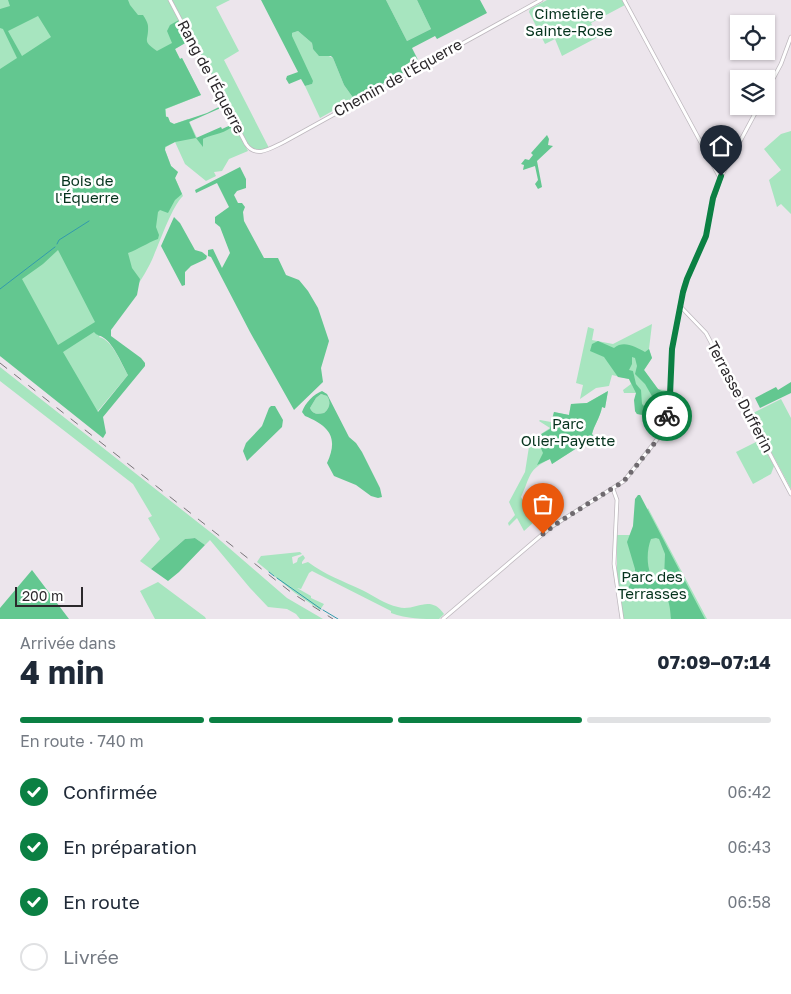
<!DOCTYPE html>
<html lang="fr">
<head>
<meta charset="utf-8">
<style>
  body { margin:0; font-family:"Golos Text",sans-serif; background:#f6f6f7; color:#1f2937; height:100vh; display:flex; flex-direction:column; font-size:19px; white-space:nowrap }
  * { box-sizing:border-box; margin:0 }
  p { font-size:16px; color:#747a83 }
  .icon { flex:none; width:28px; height:28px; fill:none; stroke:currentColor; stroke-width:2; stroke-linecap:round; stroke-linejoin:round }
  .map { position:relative; height:619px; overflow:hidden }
  .details { display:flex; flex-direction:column; background:#fff; flex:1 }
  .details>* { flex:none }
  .controls { position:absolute; left:730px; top:15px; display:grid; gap:10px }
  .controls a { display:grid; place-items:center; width:45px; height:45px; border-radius:0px; background:#fff; box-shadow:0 1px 4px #0004; font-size:25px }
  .scale { position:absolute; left:15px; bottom:12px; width:68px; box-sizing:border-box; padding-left:5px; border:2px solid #2b282b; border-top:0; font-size:14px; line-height:18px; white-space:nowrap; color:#2b282b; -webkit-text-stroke:4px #fff; paint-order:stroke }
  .pin { position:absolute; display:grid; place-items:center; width:42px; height:42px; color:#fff; margin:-51px -21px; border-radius:50% 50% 50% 0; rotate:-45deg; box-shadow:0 0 5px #0007 }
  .pin .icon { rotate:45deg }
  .courier { position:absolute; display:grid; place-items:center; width:50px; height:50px; margin:-25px; border:4px solid #0b8043; border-radius:50%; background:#fff; color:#222; box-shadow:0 1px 6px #0007 }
  .head em { font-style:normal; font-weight:700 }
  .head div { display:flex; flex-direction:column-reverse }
  .head { display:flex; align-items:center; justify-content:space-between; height:85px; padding:0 20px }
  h1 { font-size:32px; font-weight:700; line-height:38px }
  .bar { display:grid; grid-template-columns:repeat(4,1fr); gap:8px 5px; align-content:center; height:60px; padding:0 20px }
  .bar i { height:6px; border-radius:4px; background:#e0e1e3 }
  .bar .selected { background:#0b8043 }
  .bar p { grid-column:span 4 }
  ol { padding:0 20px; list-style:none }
  li { display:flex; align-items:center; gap:15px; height:55px }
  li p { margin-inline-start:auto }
  li .icon { padding:5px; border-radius:50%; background:#0b8043; color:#fff; stroke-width:4 }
  li:last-child { color:#747a83 }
  li i { width:28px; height:28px; border:2px solid #e0e1e3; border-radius:50% }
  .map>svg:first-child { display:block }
  .green { fill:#a7e5bf }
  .forest { fill:#63c790; fill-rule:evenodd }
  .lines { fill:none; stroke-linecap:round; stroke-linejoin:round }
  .stream { stroke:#329aac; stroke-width:1 }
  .secondary-casing { stroke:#beb8be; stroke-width:4.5 }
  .secondary { stroke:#fff; stroke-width:3 }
  .rail { stroke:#797579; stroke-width:1; stroke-dasharray:9 9; stroke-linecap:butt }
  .done { stroke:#6f6a6f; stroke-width:5; stroke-dasharray:0 9 }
  .route { stroke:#0b8043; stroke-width:6 }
  .labels { text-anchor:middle; stroke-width:5; stroke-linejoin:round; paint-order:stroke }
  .park-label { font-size:15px; fill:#05331d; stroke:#fff }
  .street-label { font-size:15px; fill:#2b282b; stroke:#fff }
</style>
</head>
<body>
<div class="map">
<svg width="791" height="619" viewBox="0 0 791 619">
  <rect width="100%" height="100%" fill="#ece5ec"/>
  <path class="green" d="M0,0H168L189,39L187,42L175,49L180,59L182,58L201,95L166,109V116L168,117L170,122L174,124L188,119L197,138L202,145L203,139C213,134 223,131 233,127L234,123L248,151L229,159L222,171L214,172L216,176L206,181L185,164L175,142L166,147L165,150L171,166L178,172L175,178L183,196C171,207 158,248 150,264C136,291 117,314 99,337C113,340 121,364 128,375L97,412L0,356Z
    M172,0H230L216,7L239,51L224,60L269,148C261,151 254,152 248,144Z
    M386,0H417L431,29L407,41Z
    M547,0H622L625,5L591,23L598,37L562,56L555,39L545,44L529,12L530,9Z
    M298,31L312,43L313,49L333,58L344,85L354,99L320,118L305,86L312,84L291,36L292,33Z
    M791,131V214L781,204L777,207L769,180L781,170L764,149L781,134Z
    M652,324L649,349L652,358L644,370L658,389L669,391L664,419L658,435L649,416L637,414L635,411L636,393H624L623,390L631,384L629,379L612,375L609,386L596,388L580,399L583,385L576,383L588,327L594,329L592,340L613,344Z
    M0,367L214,535L287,598L323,619H300L296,614L287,609L268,607L250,588L210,540L205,545L195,538L185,539L151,569L140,561L160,539L148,518L152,516L133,484L0,381Z
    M608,391L605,408L602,407C600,418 594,425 592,434L594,437L552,464L550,459C527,470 531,476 521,497L534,522L524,531L517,518L509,526L508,523L515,515L509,502L525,472L531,434L538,436L550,428L539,421L540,420L551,422L554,412L569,415L571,404L587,403Z
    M321,394L327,396C331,402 330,408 324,413C318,414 313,415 310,408L316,398Z
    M781,399L791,418V489L751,414Z
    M760,440L774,466L771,474L753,484L736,452Z
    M648,508L707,619H623L617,573V535H631Z
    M300,552L302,554L292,557L293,564L297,562L298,558L303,555L305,558L302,562V564L308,562C325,575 343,581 362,590C374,596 385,604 398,607C415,612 430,593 444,614L439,619C423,619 407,619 391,613V611L312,571L309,573L301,589L297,588L311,596V598L324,604L320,610L295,593L257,562L261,556Z
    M158,582L205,617L206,619H155L140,591Z"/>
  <path class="forest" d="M8,0H128L130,5L138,15H143C145,18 148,23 148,26C149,42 141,40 157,51L172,43L167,31L170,25L179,20L189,39L187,42L175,49L180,59L182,58L201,95L165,109L166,117H168L170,122L174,124L207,113L223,105V107L189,122L196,138L221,127L222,129L233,124L234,125C227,133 213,134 203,139V147L196,138L175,142L165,147V150L171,166L178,172L175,178L182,194L175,200L168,213L160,210L158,212L156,227L159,235L158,239C147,243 139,249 128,253L132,268L140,279L137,295L111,330V336L141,358L145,363V366L103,417L106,433L103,438L0,356V69L17,58L3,29L0,28V9L10,6ZM38,16L51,37L22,56L8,31ZM58,250L95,322L58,345L22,279L43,264ZM94,332C97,336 100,335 104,338C113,343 123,366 128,375L98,412L63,352Z
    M261,0H386L407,41L431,29L417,0H480L487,13L437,39L435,36L412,48L420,64L354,99L344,85L333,58L331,56H319L313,49L312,43L298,31L292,33V36L313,81L312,84L305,86L301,79L289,84L286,79L287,76L298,72Z
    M547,135L549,139L548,145L553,146L537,161L542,187L538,189L535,184L538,180L535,166L523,170L524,165L521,164L525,159L529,160L533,155L531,153Z
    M240,167L246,179V188L237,191L234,195L238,203H242L245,207L243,212L244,221L264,258H278L286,275L299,280L308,291L318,308L329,341L321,368L323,382L294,410L250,332L211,257L208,256V250L213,249L222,268L230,253L220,227L215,223V217L229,207L217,183L196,193L195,190Z
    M174,217L180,223L195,250L202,252L207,256L206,259L191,266L185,272V285L182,286L161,246Z
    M598,341L614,348C624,340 635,347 645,352L649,349L652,358L644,370L658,389L665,393C667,405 662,421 657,432L649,416L637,414L635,411L634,400L636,393L629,379L618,377L604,357L590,351L592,344ZM632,357L635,358L637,366L635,374L645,384L653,398L651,404L654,407L653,411L647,409L642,404L641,390L636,384L633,371L629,370L632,364Z
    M791,382V393L760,408L755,398L776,387L778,390Z
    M322,391L327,394L349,437L356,443L362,452L380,488L382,497L378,498L371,496L356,485L334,476L327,463C339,437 329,426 305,416L302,412C305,403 314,394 322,391ZM321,394L327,396C331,402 330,408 324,413C318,414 313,415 310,408L316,398Z
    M608,391L605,408L602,407C600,418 594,425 592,434L594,437L552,464L550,459L537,465L543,453L536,437L531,438V434L538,436L550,429L554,412L569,415L571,404L587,403Z
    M271,406H275L283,420L282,427L247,461L243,451L246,443L262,426L269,408Z
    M638,495H640L705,619H671C670,608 670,596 659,591L635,595L628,592V588L635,577V569L627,542L633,526L635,499ZM656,538L659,539L665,554L664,579L660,583C645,578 646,551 651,539Z
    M195,538L205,545L179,572L168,581L151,569L185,539Z
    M32,570L69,619H0V608Z"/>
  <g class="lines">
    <path class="stream" d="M57,244L59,240L89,221
      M0,289L55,247
      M269,572L274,576
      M277,578L321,609
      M323,610L338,619"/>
    <g class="secondary-casing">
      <path id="secondary" d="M170,0L246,144C256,159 271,148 284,142L541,0
        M624,0L720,178
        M766,92L781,64L791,37
        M680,306L706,333L791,494
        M613,489L617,500L614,564L622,619
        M443,619L551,527L624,481L659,437L664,425L667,415L670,391L672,349L684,286L706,236L713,200L721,177L759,106"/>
    </g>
    <use href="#secondary" class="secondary"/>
    <path class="rail" d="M0,363L292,593L333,619"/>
  </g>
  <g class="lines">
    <path class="done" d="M543,534L559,522L624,481L658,439L664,427L667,416"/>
    <path class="route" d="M667,416L670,395L672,349L683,292L687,279L706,236L713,198L721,176"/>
  </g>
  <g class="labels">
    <g class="park-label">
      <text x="569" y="19">Cimetière<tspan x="569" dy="17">Sainte-Rose</tspan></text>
      <text x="87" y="186">Bois de<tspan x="87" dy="17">l'Équerre</tspan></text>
      <text x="568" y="429">Parc<tspan x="568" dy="17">Olier-Payette</tspan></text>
      <text x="652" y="582">Parc des<tspan x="652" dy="17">Terrasses</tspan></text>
    </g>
    <g class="street-label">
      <text transform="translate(211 77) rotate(62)" y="5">Rang de l'Équerre</text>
      <text transform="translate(398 78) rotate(-29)" y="5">Chemin de l'Équerre</text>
      <text transform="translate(740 397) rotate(62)" y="5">Terrasse Dufferin</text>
    </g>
  </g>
</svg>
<div class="controls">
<a><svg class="icon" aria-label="locate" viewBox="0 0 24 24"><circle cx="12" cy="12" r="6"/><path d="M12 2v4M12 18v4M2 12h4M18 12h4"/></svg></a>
<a><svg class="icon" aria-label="layers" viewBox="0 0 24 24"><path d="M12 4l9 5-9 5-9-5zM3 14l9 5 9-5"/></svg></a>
</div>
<div class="scale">200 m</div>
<div class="pin" style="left:543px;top:534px;background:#ea580c"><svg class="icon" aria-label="bag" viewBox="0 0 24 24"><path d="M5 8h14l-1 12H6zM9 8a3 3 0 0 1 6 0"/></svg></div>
<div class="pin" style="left:721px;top:176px;background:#1f2937"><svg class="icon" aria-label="home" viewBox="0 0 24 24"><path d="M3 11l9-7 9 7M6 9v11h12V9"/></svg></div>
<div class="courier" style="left:667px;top:416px"><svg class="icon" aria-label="bike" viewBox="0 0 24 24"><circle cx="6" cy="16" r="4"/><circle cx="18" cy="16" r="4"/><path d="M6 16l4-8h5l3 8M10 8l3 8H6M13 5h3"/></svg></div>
</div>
<section class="details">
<div class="head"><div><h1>4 min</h1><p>Arrivée dans</p></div><em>07:09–07:14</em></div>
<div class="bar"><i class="selected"></i><i class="selected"></i><i class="selected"></i><i></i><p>En route · 740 m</p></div>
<ol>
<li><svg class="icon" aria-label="check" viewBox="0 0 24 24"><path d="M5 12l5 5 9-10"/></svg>Confirmée<p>06:42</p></li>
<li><svg class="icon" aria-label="check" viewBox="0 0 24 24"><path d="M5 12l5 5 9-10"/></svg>En préparation<p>06:43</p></li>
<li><svg class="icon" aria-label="check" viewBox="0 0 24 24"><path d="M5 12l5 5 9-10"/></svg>En route<p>06:58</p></li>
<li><i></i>Livrée</li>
</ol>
</section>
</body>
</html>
